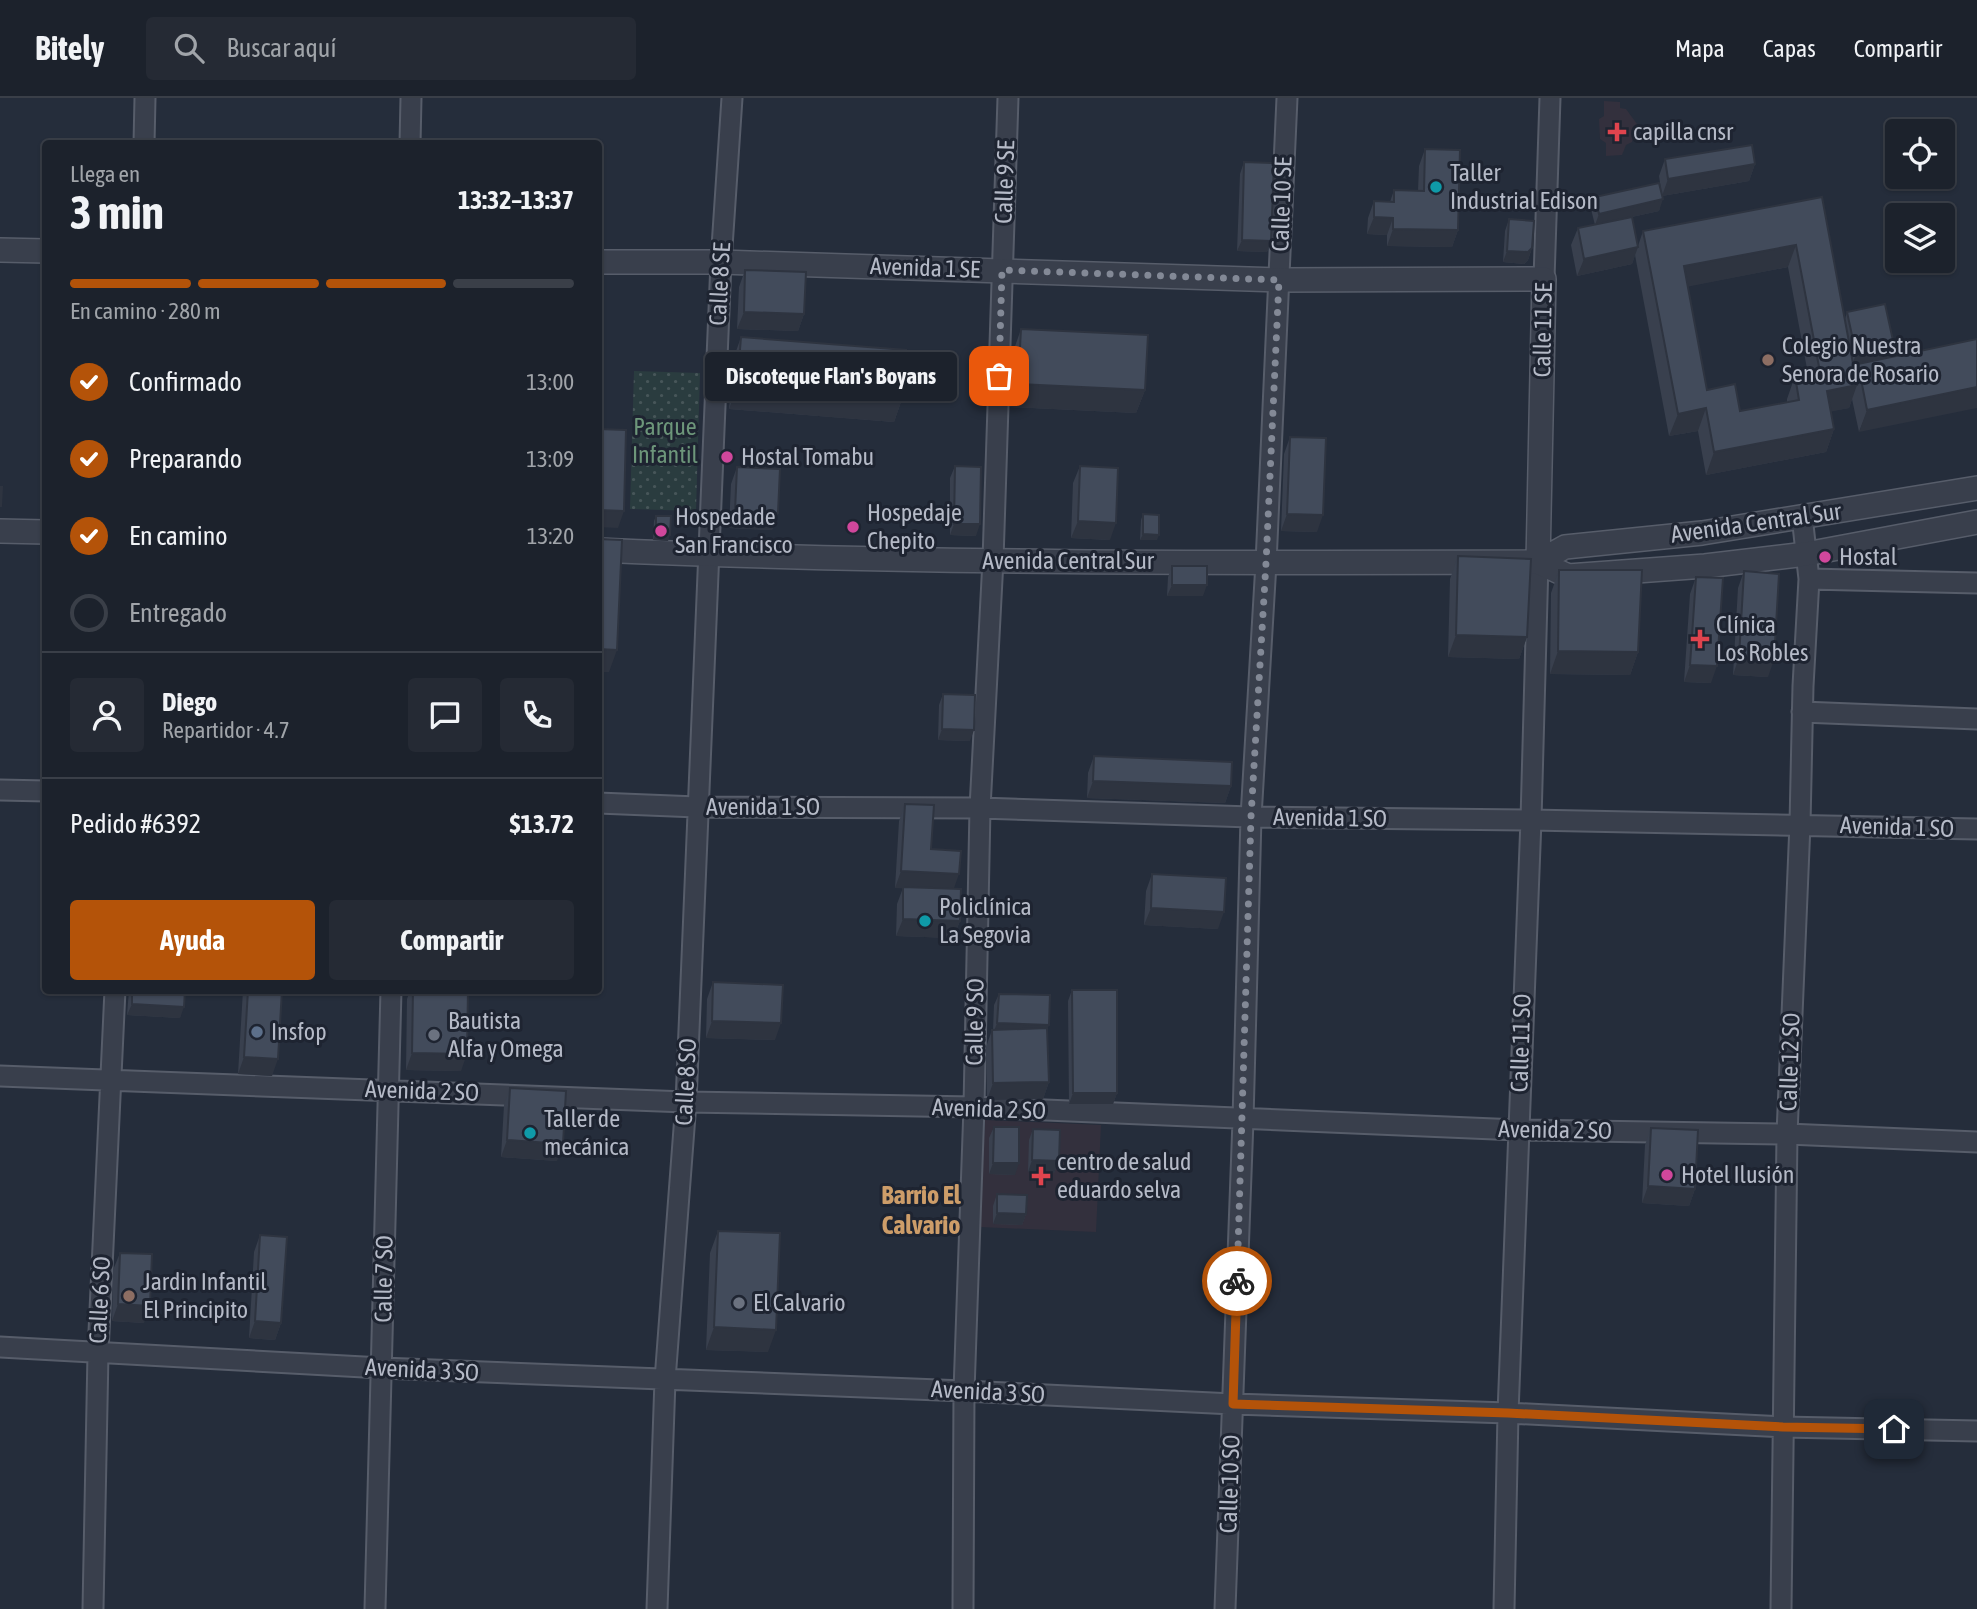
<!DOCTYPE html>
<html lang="es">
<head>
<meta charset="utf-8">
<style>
  body { margin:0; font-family:"Asap Condensed",sans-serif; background:#252a34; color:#f1f3f6; height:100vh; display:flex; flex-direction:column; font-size:26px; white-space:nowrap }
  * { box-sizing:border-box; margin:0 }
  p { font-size:23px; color:#a0a4a9 }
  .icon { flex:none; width:38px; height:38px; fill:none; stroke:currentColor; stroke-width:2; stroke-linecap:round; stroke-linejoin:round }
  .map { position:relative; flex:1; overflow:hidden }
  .panel { position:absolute; left:42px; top:42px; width:560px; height:854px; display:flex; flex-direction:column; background:#1c222c; border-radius:7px; box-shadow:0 2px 5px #0004,0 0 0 2px #3a3f48 }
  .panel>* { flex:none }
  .fabs { position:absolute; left:1885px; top:21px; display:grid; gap:14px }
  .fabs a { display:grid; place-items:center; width:70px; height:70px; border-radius:7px; background:#1c222c; box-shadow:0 2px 5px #0004,0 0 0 2px #3a3f48; font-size:35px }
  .pin { position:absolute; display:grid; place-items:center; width:60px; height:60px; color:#fff; margin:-30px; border-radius:14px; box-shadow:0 4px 10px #0006 }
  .courier { position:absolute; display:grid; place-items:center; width:70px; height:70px; margin:-35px; border:5px solid #b45309; border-radius:50%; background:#fff; color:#222; box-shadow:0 2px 9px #0007 }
  .bubble { position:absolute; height:49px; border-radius:7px; background:#1c222c; box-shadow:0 2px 5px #0004,0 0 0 2px #3a3f48; font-size:23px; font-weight:700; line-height:49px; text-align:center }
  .summary em { font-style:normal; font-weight:700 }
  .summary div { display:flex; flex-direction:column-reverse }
  .summary { display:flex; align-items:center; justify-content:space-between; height:119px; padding:0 28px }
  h1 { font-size:46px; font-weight:700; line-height:52px }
  .bar { display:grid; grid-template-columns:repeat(4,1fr); gap:10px 7px; align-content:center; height:84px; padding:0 28px }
  .bar i { height:9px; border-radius:5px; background:#3a3f48 }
  .bar .current { background:#b45309 }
  .bar p { grid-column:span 4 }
  .line { display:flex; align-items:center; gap:18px; padding:0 28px; border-top:2px solid #3a3f48 }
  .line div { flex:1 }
  .round { display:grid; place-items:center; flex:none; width:74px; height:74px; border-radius:7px; background:#252a34 }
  ol { padding:0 28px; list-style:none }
  li { display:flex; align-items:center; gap:21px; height:77px }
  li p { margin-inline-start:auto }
  li .icon { padding:7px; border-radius:50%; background:#b45309; color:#fff; stroke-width:4 }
  li:last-child { color:#a0a4a9 }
  li i { width:38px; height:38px; border:4px solid #3a3f48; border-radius:50% }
  .button { display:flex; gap:14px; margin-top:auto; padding:14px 28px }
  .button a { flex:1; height:80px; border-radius:7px; background:#b45309; color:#fff; font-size:28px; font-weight:700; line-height:80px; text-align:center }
  .button a+a { background:#252a34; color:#f1f3f6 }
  header { display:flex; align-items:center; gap:42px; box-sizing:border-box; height:98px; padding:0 35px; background:#1c222c; border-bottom:2px solid #3a3f48 }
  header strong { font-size:33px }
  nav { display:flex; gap:38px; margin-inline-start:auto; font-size:24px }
  .search { width:490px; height:63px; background:#252a34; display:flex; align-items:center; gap:18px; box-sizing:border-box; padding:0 24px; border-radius:7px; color:#a0a4a9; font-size:26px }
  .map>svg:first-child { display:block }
  .medical { fill:#33303d }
  .grass { fill:url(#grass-dots) }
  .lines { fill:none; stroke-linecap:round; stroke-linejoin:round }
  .minor-casing { stroke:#575d6a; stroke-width:23 }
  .tertiary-casing { stroke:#575d6a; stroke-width:26 }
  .minor { stroke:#393f4c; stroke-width:19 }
  .tertiary { stroke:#393f4c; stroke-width:23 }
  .wall { fill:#39404e; fill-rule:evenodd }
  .shaded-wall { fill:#2e3440 }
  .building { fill:#424b5b; stroke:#2e3440; stroke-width:2; fill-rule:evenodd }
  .done { stroke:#838996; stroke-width:7; stroke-dasharray:0 12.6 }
  .route { stroke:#b45309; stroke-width:9 }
  .health-dot { fill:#e0444e; stroke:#1e2431; stroke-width:2.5 }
  .culture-dot { fill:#0f9aa8; stroke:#1e2431; stroke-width:2.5 }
  .education-dot { fill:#8d6e63; stroke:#1e2431; stroke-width:2.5 }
  .hotel-dot { fill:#d1479c; stroke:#1e2431; stroke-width:2.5 }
  .service-dot { fill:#5c6f8a; stroke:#1e2431; stroke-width:2.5 }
  .worship-dot { fill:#6b7280; stroke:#1e2431; stroke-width:2.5 }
  .labels { text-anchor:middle; stroke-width:6; stroke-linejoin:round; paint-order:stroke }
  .poi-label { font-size:24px; fill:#b5bac7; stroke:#1e2431; text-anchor:start }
  .street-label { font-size:24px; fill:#b5bac7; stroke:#1e2431 }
  .park-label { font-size:24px; fill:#6d967a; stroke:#1e2431 }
  .neighbourhood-label { font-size:26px; font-weight:bold; fill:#cd9d69; stroke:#1e2431 }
</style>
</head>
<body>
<header>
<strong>Bitely</strong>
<div class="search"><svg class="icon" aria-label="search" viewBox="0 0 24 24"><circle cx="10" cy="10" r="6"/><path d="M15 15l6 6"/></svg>Buscar aquí</div>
<nav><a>Mapa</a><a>Capas</a><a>Compartir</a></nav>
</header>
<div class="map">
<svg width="1977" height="1511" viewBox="0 0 1977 1511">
  <defs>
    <pattern id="grass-dots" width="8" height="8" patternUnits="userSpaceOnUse" patternTransform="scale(1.75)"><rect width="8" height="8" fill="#2a3c3f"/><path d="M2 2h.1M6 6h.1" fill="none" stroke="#475659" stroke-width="1.8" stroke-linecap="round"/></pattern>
  </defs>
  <rect width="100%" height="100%" fill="#252d3b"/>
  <path class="medical" d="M1604,3L1620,4V10L1626,11L1637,26L1632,44L1626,47L1622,57L1606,58V45L1600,41L1599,21L1604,18Z
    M985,1022L1101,1027L1096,1134L980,1129Z"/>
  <path class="grass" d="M634,273L700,275L696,413L630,411Z"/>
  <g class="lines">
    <g class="minor-casing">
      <path id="minor" d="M144,46L145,0
        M410,46L411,0
        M1544,181L1550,0
        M1809,481L1977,485
        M1802,614L1977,621
        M0,692L46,693
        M598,705L697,709L980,710L1251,719L1531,722L1977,731
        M0,978L686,1004L974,1009L1518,1032L1787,1036L1977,1044
        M0,1249L382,1270L964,1293L1233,1306L1508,1315L1783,1329L1977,1333
        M93,1511L98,1255L115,892
        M375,1511L391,892
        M657,1511L665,1282L686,1004L721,164L732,0
        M963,1511L964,1293L974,1009L980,710L993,462L1008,0
        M1225,1511L1243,1022L1251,719L1266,465L1287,0
        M1504,1511L1508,1315L1531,722L1538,464
        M1781,1511L1787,1036L1800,726L1803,588L1809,481L1802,418"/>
    </g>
    <g class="tertiary-casing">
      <path id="tertiary" d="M0,152L46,153
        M598,164H721L1279,182L1544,181L1538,464
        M0,433L46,434
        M598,452C911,466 1225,465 1538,464L1568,478L1705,468L1806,456L1977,424
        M1538,464L1565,449L1702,435L1977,390"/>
    </g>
    <use href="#minor" class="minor"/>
    <use href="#tertiary" class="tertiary"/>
  </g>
  <path class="wall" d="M1425,51L1458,132L1452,149L1387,148V137L1367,136L1368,120L1374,103L1390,104L1394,92L1418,93L1419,68Z
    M1665,61L1755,66L1749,83L1662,98L1659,113L1627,120L1638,148L1643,133L1822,99L1845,221L1847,214L1894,247L1859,334L1852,301L1849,310L1831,313L1834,331L1826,354L1706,377L1698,333L1669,338L1635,157L1632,166L1577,178L1571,147L1578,130L1595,127L1591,111L1595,99L1662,98L1659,78ZM1788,169L1808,276L1795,278L1787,301V304L1740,313L1707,292L1688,188Z
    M1244,64L1271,143L1267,154L1237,153L1240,76Z
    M1509,121L1532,150L1528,162L1524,166L1503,164L1505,133Z
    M745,172L804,216L798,233L737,231L739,189Z
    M1021,231L1145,292L1136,315L1010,309L1013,254Z
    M741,239L902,301L894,324L729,311L733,262Z
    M1290,339L1317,434L1281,433L1284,356Z
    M955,368L976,438L950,437V380Z
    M1080,368L1110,442L1071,440L1073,385Z
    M737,369L778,415L772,432L729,430L731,386Z
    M1143,416L1157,442H1140L1141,422Z
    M656,418L668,443L653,442L654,423Z
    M1458,458L1527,539L1519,561L1448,559L1450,481Z
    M1172,468L1203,498H1167L1168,479Z
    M1559,472L1638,554L1630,577L1550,576L1551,495Z
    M1744,473L1768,579L1733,577L1738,490Z
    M1696,479L1711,585L1684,584L1690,496Z
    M943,596L970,643L938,642L939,607Z
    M1094,658L1231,688L1225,705L1087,700L1088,675Z
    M905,706L954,791L960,823L953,840L896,838L897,806L903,790H895L899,723Z
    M1152,776L1218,831L1144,827L1146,793Z
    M713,884L775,942L706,940L707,901Z
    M129,892H185L180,920L127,917Z
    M243,892H282L272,978L238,976Z
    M410,892H468L461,973L406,972L407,901Z
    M1072,892L1117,995L1113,1006H1069L1068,903Z
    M999,896L1047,931L1049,984L1043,1001L987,1002L986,949L992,932H993L994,907Z
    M510,990L557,1063L501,1059L504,1007Z
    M994,1029L1015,1077L989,1076V1040Z
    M1651,1030L1695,1091L1689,1108L1642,1105L1645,1047Z
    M1033,1031L1059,1063L1054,1075L1028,1074L1029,1042Z
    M997,1096L1026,1116L1022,1127L993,1126V1108Z
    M718,1133L768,1254L706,1252L710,1155Z
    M260,1137L281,1225L275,1242L249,1240L254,1154Z
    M120,1155L144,1225L112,1223L113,1172Z"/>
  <path class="shaded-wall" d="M1755,66L1749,83L1662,98L1668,81Z
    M1663,101L1659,113L1595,127L1599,116Z
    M1374,119L1393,120L1387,137L1367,136Z
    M1393,131L1458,132L1452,149L1387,148Z
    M1242,142L1271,143L1267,154L1237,153Z
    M1796,147L1788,169L1676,191L1684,168Z
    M1638,149L1632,166L1577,178L1584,161Z
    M1532,150L1528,162L1524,166L1503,164L1507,153Z
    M744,214L804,216L798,233L737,231Z
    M1894,247L1888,264L1858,266L1856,271L1850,273L1856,256Z
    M1018,286L1145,292L1136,315L1010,309Z
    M1857,287L1849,310L1819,316L1827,293Z
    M737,289L902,301L894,324L729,311Z
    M1977,289V310L1859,334L1867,312Z
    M1706,310L1698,333L1669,338L1678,316Z
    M1834,331L1826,354L1706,377L1714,354Z
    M598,412L624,413L618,430L598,429Z
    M735,413L778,415L772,432L729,430Z
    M1287,416L1323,417L1317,434L1281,433Z
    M1078,423L1116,425L1110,442L1071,440Z
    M954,426H980L976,438L950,437Z
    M656,436L670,437L668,443L653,442Z
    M1143,436L1159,437L1157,442H1140Z
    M1172,487H1207L1203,498H1167Z
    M1456,537L1527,539L1519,561L1448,559Z
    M598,551L617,552L609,574H598Z
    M1558,553L1638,554L1630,577L1550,576Z
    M1739,559L1774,562L1768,579L1733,577Z
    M1690,567L1717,568L1711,585L1684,584Z
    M942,631L974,632L970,643L938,642Z
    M1093,683L1231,688L1225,705L1087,700Z
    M901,773L959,776L953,793L895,790Z
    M1151,810L1224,814L1218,831L1144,827Z
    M903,821L960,823L953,840L896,838Z
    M132,906L184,909L180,920L127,917Z
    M712,923L781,925L775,942L706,940Z
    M997,925L1049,927L1045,938L993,936Z
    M412,955L467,956L461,973L406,972Z
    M244,959L278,961L272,978L238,976Z
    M1049,984L1043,1001L987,1002L993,985Z
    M1073,995H1117L1113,1006H1069Z
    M507,1042L563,1046L557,1063L501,1059Z
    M1032,1062L1059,1063L1054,1075L1028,1074Z
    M993,1065H1019L1015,1077L989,1076Z
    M1648,1088L1695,1091L1689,1108L1642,1105Z
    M997,1115L1026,1116L1022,1127L993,1126Z
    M118,1206L150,1208L144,1225L112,1223Z
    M255,1223L281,1225L275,1242L249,1240Z
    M714,1229L776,1232L768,1254L706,1252Z"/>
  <path class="building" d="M1752,47L1755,66L1668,81L1665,61Z
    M1425,51L1460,52L1458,132L1393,131V120L1374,119V103L1394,104V92L1424,93Z
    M1244,64L1274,65L1271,143L1242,142Z
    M1659,85L1663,101L1599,116L1595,99Z
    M1822,99L1857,287L1827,293L1834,331L1714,354L1706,310L1678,316L1643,133ZM1796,147L1820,274L1795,278L1799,302L1740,313L1735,286L1707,292L1684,168Z
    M1632,119L1638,149L1584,161L1578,130Z
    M1509,121L1534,123L1532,150L1528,154L1507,153Z
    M745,172L806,174L804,216L744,214Z
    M1885,206L1894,247L1856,256L1847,214Z
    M1021,231L1148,237L1145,292L1018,286Z
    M741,239L906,252L902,301L737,289Z
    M1977,241V289L1867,312L1858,266Z
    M598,331L626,332L624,413L598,412Z
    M1290,339L1326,340L1323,417L1287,416Z
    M955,368L981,369L980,426H954Z
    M1080,368L1118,370L1116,425L1078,423Z
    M737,369L780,371L778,415L735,413Z
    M0,389H2L1,408H0Z
    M1143,416L1159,417V437L1143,436Z
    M656,418H671L670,437L656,436Z
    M598,441L622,442L617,552L598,551Z
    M1458,458L1531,461L1527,539L1456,537Z
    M1172,468H1207V487H1172Z
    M1559,472H1642L1638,554L1558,553Z
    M1744,473L1779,476L1774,562L1739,559Z
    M1696,479L1723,480L1717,568L1690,567Z
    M943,596L975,597L974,632L942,631Z
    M1094,658L1232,664L1231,688L1093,683Z
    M905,706L934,707L931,751L961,753L959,776L901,773Z
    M1152,776L1226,780L1224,814L1151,810Z
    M903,789L961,791L960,823L903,821Z
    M713,884L783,887L781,925L712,923Z
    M132,892H185L184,909L132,906Z
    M248,892H282L278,961L244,959Z
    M413,892H468L467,956L412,955Z
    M1072,892H1117V995H1073Z
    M999,896L1050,897L1049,927L997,925Z
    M1047,930L1049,984L993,985L992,932Z
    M510,990L566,993L563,1046L507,1042Z
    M994,1029H1019V1065H993Z
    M1651,1030L1698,1032L1695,1091L1648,1088Z
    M1033,1031L1060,1032L1059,1063L1032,1062Z
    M997,1096L1027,1097L1026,1116L997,1115Z
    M718,1133L780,1135L776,1232L714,1229Z
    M260,1137L287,1139L281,1225L255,1223Z
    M120,1155L152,1156L150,1208L118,1206Z"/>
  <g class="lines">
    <path class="done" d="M999,278L1002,172L1279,182L1266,465L1251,719L1237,1183"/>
    <path class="route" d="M1237,1183L1233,1306L1508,1315L1783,1329L1894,1331"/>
  </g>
  <g class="health-dot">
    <path d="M1613.5 23.5h7v7h7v7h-7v7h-7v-7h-7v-7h7z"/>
    <path d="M1696.5 530.5h7v7h7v7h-7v7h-7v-7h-7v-7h7z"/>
    <path d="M1037.5 1067.5h7v7h7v7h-7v7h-7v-7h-7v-7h7z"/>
  </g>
  <g class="culture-dot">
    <circle cx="1436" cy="89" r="7"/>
    <circle cx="925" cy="823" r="7"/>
    <circle cx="530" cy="1035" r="7"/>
  </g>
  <g class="education-dot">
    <circle cx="1768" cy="262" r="7"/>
    <circle cx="129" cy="1198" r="7"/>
  </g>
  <g class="hotel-dot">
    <circle cx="727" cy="359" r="7"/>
    <circle cx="853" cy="429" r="7"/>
    <circle cx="661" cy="433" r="7"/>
    <circle cx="1825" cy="459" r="7"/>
    <circle cx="1667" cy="1077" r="7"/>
  </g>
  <circle class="service-dot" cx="257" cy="934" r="7"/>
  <g class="worship-dot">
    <circle cx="434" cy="937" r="7"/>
    <circle cx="739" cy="1205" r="7"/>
  </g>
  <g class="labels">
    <g class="poi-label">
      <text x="1633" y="42">capilla cnsr</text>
      <text x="1450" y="83">Taller<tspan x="1450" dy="28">Industrial Edison</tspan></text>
      <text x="1782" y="256">Colegio Nuestra<tspan x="1782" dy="28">Senora de Rosario</tspan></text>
      <text x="741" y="367">Hostal Tomabu</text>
      <text x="867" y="423">Hospedaje<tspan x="867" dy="28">Chepito</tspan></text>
      <text x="675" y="427">Hospedade<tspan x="675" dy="28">San Francisco</tspan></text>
      <text x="1839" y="467">Hostal</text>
      <text x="1716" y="535">Clínica<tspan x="1716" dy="28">Los Robles</tspan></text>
      <text x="939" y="817">Policlínica<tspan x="939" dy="28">La Segovia</tspan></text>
      <text x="448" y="931">Bautista<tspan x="448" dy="28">Alfa y Omega</tspan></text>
      <text x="271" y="942">Insfop</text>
      <text x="544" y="1029">Taller de<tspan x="544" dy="28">mecánica</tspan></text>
      <text x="1057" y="1072">centro de salud<tspan x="1057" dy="28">eduardo selva</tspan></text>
      <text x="1681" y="1085">Hotel Ilusión</text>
      <text x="143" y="1192">Jardin Infantil<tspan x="143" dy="28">El Principito</tspan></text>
      <text x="753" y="1213">El Calvario</text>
    </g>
    <g class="street-label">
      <text transform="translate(1005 84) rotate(-88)" y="8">Calle 9 SE</text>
      <text transform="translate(1282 106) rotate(-88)" y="8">Calle 10 SE</text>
      <text transform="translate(925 170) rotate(2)" y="8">Avenida 1 SE</text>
      <text transform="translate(720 186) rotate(-87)" y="8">Calle 8 SE</text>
      <text transform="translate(1543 232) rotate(-89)" y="8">Calle 11 SE</text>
      <text transform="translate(1756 425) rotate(-8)" y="8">Avenida Central Sur</text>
      <text x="1068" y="471">Avenida Central Sur</text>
      <text x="763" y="717">Avenida 1 SO</text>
      <text transform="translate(1330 720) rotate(1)" y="8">Avenida 1 SO</text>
      <text transform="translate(1897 729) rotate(2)" y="8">Avenida 1 SO</text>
      <text transform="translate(975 924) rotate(-89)" y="8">Calle 9 SO</text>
      <text transform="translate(1521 945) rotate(-88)" y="8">Calle 11 SO</text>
      <text transform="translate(1790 964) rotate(-88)" y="8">Calle 12 SO</text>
      <text transform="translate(686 984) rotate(-87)" y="8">Calle 8 SO</text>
      <text transform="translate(422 993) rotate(2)" y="8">Avenida 2 SO</text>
      <text transform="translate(989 1011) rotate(2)" y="8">Avenida 2 SO</text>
      <text transform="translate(1555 1032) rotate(1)" y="8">Avenida 2 SO</text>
      <text transform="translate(384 1181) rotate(-89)" y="8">Calle 7 SO</text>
      <text transform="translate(100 1202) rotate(-87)" y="8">Calle 6 SO</text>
      <text transform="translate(422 1272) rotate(3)" y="8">Avenida 3 SO</text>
      <text transform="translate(988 1294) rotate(3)" y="8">Avenida 3 SO</text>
      <text transform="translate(1230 1386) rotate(-88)" y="8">Calle 10 SO</text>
    </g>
    <g class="park-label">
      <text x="665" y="337">Parque<tspan x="665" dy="28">Infantil</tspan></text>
    </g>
    <g class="neighbourhood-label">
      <text x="921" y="1106">Barrio El<tspan x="921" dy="30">Calvario</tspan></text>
    </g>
  </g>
</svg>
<div class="fabs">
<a><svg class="icon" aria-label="locate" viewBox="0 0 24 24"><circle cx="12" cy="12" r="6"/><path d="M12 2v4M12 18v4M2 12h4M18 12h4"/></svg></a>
<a><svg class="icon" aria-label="layers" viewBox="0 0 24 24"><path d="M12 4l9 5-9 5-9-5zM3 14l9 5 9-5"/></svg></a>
</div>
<div class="pin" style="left:999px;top:278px;background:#ea580c"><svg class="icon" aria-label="bag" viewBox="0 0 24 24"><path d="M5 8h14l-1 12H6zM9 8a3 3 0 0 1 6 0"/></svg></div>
<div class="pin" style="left:1894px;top:1331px;background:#1f2937"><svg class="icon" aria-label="home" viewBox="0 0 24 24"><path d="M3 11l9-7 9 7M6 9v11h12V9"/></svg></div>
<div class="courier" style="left:1237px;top:1183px"><svg class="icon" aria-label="bike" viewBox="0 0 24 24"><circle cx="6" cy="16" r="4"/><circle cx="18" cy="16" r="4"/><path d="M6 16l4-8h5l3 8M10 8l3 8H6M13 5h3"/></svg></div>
<div class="bubble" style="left:705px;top:254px;width:252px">Discoteque Flan's Boyans</div>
<section class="panel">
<div class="summary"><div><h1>3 min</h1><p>Llega en</p></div><em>13:32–13:37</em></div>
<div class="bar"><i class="current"></i><i class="current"></i><i class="current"></i><i></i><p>En camino · 280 m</p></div>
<ol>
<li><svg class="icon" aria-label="check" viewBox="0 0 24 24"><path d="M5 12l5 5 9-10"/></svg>Confirmado<p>13:00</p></li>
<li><svg class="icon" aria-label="check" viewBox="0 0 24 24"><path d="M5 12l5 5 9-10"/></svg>Preparando<p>13:09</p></li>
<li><svg class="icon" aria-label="check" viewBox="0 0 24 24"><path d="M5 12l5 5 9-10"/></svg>En camino<p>13:20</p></li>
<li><i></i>Entregado</li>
</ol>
<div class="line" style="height:126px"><a class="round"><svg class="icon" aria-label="person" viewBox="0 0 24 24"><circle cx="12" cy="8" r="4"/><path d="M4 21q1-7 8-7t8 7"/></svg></a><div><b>Diego</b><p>Repartidor · 4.7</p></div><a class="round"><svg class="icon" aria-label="chat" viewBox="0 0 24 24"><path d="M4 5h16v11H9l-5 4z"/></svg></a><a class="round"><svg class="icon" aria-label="phone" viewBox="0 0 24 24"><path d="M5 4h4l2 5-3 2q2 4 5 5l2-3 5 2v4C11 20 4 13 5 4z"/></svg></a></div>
<div class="line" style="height:91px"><div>Pedido #6392</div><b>$13.72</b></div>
<div class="button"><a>Ayuda</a><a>Compartir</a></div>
</section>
</div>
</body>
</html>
